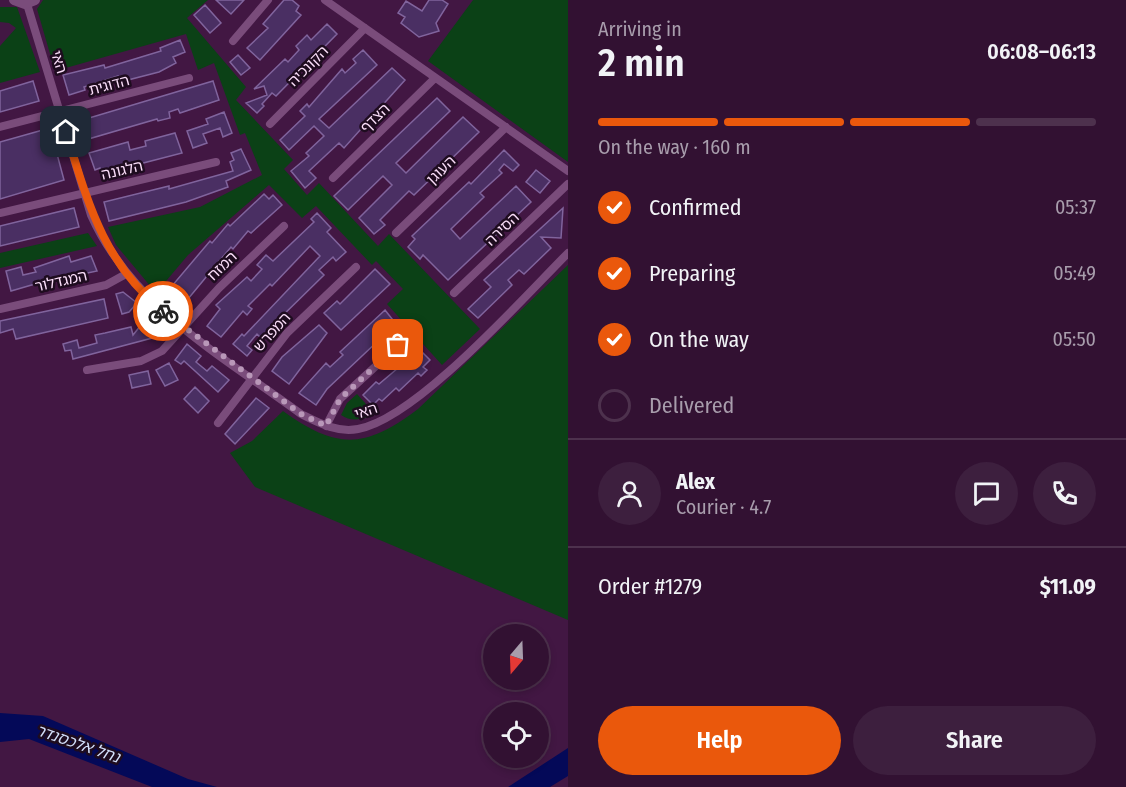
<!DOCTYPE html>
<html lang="en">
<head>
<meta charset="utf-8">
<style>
  body { margin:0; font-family:"Fira Sans Condensed","Noto Sans Hebrew",sans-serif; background:#3d1f3e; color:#f1f3f6; height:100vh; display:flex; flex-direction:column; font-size:22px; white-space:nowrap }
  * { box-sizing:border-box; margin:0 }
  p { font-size:20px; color:#a89dac }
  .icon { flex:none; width:33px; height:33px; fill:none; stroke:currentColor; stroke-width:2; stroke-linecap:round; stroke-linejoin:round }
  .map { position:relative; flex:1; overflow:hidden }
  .details { display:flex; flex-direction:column; background:#321132; width:558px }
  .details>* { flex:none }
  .needle { width:39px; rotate:199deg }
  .fabs { position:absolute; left:483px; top:624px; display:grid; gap:12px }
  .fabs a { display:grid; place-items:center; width:66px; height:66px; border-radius:50%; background:#321132; box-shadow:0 3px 9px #0003,0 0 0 2px #4d314d; font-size:30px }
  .pin { position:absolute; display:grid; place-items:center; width:51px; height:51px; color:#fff; margin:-26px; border-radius:12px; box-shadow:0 3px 9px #0006 }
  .courier { position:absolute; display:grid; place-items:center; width:60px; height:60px; margin:-30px; border:4px solid #ea580c; border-radius:50%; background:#fff; color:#222; box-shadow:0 2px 8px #0007 }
  .headline em { font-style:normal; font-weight:600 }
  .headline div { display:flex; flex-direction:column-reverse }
  .headline { display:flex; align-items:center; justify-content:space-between; height:102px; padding:0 30px }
  h1 { font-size:39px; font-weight:600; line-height:45px }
  .bar { display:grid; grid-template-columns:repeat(4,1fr); gap:9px 6px; align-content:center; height:72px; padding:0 30px }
  .bar i { height:8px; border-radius:4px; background:#4d314d }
  .bar .current { background:#ea580c }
  .bar p { grid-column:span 4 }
  .line { display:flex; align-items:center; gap:15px; padding:0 30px; border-top:2px solid #4d314d }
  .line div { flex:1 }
  .round { display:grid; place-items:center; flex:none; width:63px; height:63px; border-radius:32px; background:#3d1f3e }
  ol { padding:0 30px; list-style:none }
  li { display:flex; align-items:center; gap:18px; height:66px }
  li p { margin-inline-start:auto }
  li .icon { padding:6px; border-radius:50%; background:#ea580c; color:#fff; stroke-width:4 }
  li:last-child { color:#a89dac }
  li i { width:33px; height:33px; border:3px solid #4d314d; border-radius:50% }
  .action { display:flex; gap:12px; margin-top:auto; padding:12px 30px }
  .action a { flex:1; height:69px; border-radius:36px; background:#ea580c; color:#fff; font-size:24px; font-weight:600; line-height:69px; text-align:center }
  .action a+a { background:#3d1f3e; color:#f1f3f6 }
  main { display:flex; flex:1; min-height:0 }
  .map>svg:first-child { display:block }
  .green { fill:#0b4116 }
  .water { fill:#040958 }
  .building { fill:#4a2f63; stroke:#80649d; stroke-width:1.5 }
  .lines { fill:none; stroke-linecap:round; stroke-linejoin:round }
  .minor { stroke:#7a4c7b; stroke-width:8 }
  .tertiary { stroke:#7a4c7b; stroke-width:10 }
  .done { stroke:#b998b9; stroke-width:6; stroke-dasharray:0 10.8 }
  .route { stroke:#ea580c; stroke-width:8 }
  .labels { text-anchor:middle; stroke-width:5; stroke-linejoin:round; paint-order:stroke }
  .street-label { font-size:15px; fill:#f9ddf8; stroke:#1e0c1f }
  .water-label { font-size:16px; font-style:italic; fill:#d3dffa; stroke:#1e0c1f }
</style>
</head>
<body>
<main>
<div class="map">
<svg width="568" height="787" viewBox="0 0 568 787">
  <rect width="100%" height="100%" fill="#421743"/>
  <path class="green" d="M43,0H208L187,18L246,87L236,100L293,160L284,169L307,195L319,183L378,246L389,234L480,329L442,365L387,304L403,289L376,261L372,265L316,206L302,218L269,185L188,255L156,293L116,245L108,227L200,207L262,175L245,133L240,135L214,63L198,70L186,34L55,71L37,9Z
    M473,0H568V162L428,61Z
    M0,7H17L40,72L0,83V46L16,28L9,23L0,22Z
    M88,233L97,246L0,268V253Z
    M568,265V620L255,487L230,453L252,441L283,411C336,449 364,450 418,409Z
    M357,394L375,414C363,419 352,423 341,415L347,403Z"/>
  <path class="water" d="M0,713L43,716L188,779L217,787H152L29,739L0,742Z
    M568,748V776L550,787H508Z"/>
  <path class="building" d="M216,0H244L231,14Z
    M284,0H292L299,6L296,11L301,15L260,60L247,48L268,28L263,24Z
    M429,0H442L448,4L436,23L439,31L419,37L401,23L405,17L398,13L406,1L422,11Z
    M205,5L221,23L210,33L194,15Z
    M327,24L337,34L276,96L272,93L262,104L264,106L257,113L246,103L267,95L264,86L254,89L285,59L288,62L299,50L296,46L307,35L311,40Z
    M180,40L185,52L173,57L176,63L159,72L120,82L118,76L84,87L85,90L69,95L63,75L104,65L105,68L161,51L160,48Z
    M363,50L377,65L319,119L329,128L392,68L405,80L344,148L339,143L309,171L316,178L305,188L291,171L309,156L306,153L324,136L314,126L289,150L280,140L305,116L300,111L307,104L309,107L342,69L345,73L356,63L353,59Z
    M238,55L250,68L241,75L230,62Z
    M33,81L39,101L0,112V91Z
    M213,81L219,100L180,113L178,109L169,112L170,118L158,121L157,119L85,140L79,121Z
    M437,98L450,111L396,163L406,173L463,117L479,132L414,195L409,191L380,220L385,225L374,234L359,218L392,185L383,176L348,210L334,196Z
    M224,112L232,133L223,137L220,128L203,134L207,143L193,148L187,131L208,124L206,119Z
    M50,128L64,180L0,199V142Z
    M175,133L182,153L120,169L119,166L101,171L100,168L95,170L89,153L128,142L130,150L146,146L145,141Z
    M241,149L251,170L226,181L228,187L186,202L109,221L104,202L169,186V189L233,171L230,162L234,160L231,153Z
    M504,150L519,165L513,171L504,164L499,170L502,173L480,193L484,197L451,229L460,239L516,186L531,202L448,280L423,255L420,259L408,247L415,239L412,236L469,182L471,184Z
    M536,170L550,181L540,193L526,182Z
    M264,194L269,199L273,195L282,205L251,233L248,231L233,249L231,247L183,305L166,293L210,241L212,243L228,224L230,226Z
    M74,208L79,227L0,246V226Z
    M563,208L561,238L541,237L551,248L524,274L519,270L508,280L512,285L478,318L468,309L491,287L484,280Z
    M317,213L331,228L327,232L346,252L336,261L333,257L319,270L324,275L272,326L262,339L257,334L247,346L252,350L247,356L233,344L242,334L244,336L320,256L310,246L272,286L270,284L248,306L252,309L247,315L243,311L221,337L207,326L220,309L216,305L247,277L251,281L262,269L257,265L266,255L273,261L314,222L311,219Z
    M69,256L71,262L91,256L97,271L59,279V277L11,291L6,271L21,267L23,275L36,272L34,268Z
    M375,269L390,284L341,330L324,313L337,301L340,304Z
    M123,292L137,303L129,312L122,314L116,294Z
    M104,299L108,318L16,339L13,329L0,333V321Z
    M385,310L396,324L327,389L316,405L299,393L326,363L330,367L343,355L340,352Z
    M149,315L164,327L156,337L73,359L71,350L65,351L63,344L77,340L79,348L97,343L95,335L105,333L131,327L133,335Z
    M319,325L327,333L289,384L272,371L282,357Z
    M187,344L201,356L196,362L207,371L212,366L229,380L218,392L184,361L181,364L175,360Z
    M418,348L430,360L423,367L427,370L421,376L418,373L399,391L396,388L382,401L379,399L373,405L363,395L376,382L379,384L398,368Z
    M169,363L178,380L165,386L156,370Z
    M148,371L151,384L132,388L129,375Z
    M195,387L209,401L198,413L184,399Z
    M256,398L269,408L235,444L225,434Z"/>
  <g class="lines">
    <path class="minor" d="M325,0L568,171
      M27,4L91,215C132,307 224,357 301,414C319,423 337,433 358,429C416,419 523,298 568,253
      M233,41L268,0
      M270,124L365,28
      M0,127L189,78
      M333,178L435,78
      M0,213L216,162
      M396,233L506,127
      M454,293L568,184
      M0,309L106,285L126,274
      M87,370L141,361L162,351L219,288L284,226
      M218,423L287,333L356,267
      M326,426L340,399L413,332"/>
    <path class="tertiary" d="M14,0L25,4L35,0"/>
  </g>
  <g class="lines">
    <path class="done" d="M163,311L301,414L326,426L340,399L398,345"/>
    <path class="route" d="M66,132C88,203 103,262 163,311"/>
  </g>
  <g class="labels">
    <g class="street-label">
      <text transform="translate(59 62) rotate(73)" y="5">האי</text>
      <text transform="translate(308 66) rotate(-45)" y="5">הקונכיה</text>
      <text transform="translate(109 85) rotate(-15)" y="5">הדוגית</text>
      <text transform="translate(375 118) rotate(-44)" y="5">הצדף</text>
      <text transform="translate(122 170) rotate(-13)" y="5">הלגונה</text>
      <text transform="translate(441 170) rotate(-44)" y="5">העוגן</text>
      <text transform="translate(502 229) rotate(-44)" y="5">הסירה</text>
      <text transform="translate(222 266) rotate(-44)" y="5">המזח</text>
      <text transform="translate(61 281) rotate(-13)" y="5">המגדלור</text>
      <text transform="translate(272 332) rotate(-48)" y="5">המפרש</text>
      <text transform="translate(366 411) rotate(-18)" y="5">האי</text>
    </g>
    <g class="water-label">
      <text transform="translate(78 743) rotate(19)" y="6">נחל אלכסנדר</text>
    </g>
  </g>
</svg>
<div class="fabs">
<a><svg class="needle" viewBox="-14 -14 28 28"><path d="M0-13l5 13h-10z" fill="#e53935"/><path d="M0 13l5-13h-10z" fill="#a89dac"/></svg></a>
<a><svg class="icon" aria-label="locate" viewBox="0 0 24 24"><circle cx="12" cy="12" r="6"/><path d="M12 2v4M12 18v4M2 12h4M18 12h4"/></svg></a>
</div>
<div class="pin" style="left:398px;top:345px;background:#ea580c"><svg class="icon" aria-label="bag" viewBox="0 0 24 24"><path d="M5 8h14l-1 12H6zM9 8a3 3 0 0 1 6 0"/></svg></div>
<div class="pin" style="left:66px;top:132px;background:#1f2937"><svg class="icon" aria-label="home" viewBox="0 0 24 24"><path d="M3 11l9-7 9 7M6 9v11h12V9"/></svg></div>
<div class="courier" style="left:163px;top:311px"><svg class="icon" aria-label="bike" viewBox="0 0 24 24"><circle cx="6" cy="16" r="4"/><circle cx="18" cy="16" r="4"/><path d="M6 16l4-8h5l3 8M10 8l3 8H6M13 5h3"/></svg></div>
</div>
<section class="details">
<div class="headline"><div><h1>2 min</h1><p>Arriving in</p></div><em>06:08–06:13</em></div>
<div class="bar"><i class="current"></i><i class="current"></i><i class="current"></i><i></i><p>On the way · 160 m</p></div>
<ol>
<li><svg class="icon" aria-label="check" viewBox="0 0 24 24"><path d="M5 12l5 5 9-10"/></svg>Confirmed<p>05:37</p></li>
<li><svg class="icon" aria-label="check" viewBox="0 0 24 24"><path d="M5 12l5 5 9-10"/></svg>Preparing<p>05:49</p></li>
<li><svg class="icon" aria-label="check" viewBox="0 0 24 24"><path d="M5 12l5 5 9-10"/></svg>On the way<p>05:50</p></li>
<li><i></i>Delivered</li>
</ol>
<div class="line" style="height:108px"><a class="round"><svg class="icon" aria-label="person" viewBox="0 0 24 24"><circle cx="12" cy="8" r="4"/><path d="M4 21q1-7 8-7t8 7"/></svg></a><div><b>Alex</b><p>Courier · 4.7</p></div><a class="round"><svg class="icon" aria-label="chat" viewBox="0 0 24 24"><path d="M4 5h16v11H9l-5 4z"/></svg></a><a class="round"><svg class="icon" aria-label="phone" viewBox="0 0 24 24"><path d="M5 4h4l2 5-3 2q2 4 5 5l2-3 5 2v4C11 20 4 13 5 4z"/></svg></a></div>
<div class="line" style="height:78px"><div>Order #1279</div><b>$11.09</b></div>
<div class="action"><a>Help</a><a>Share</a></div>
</section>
</main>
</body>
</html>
